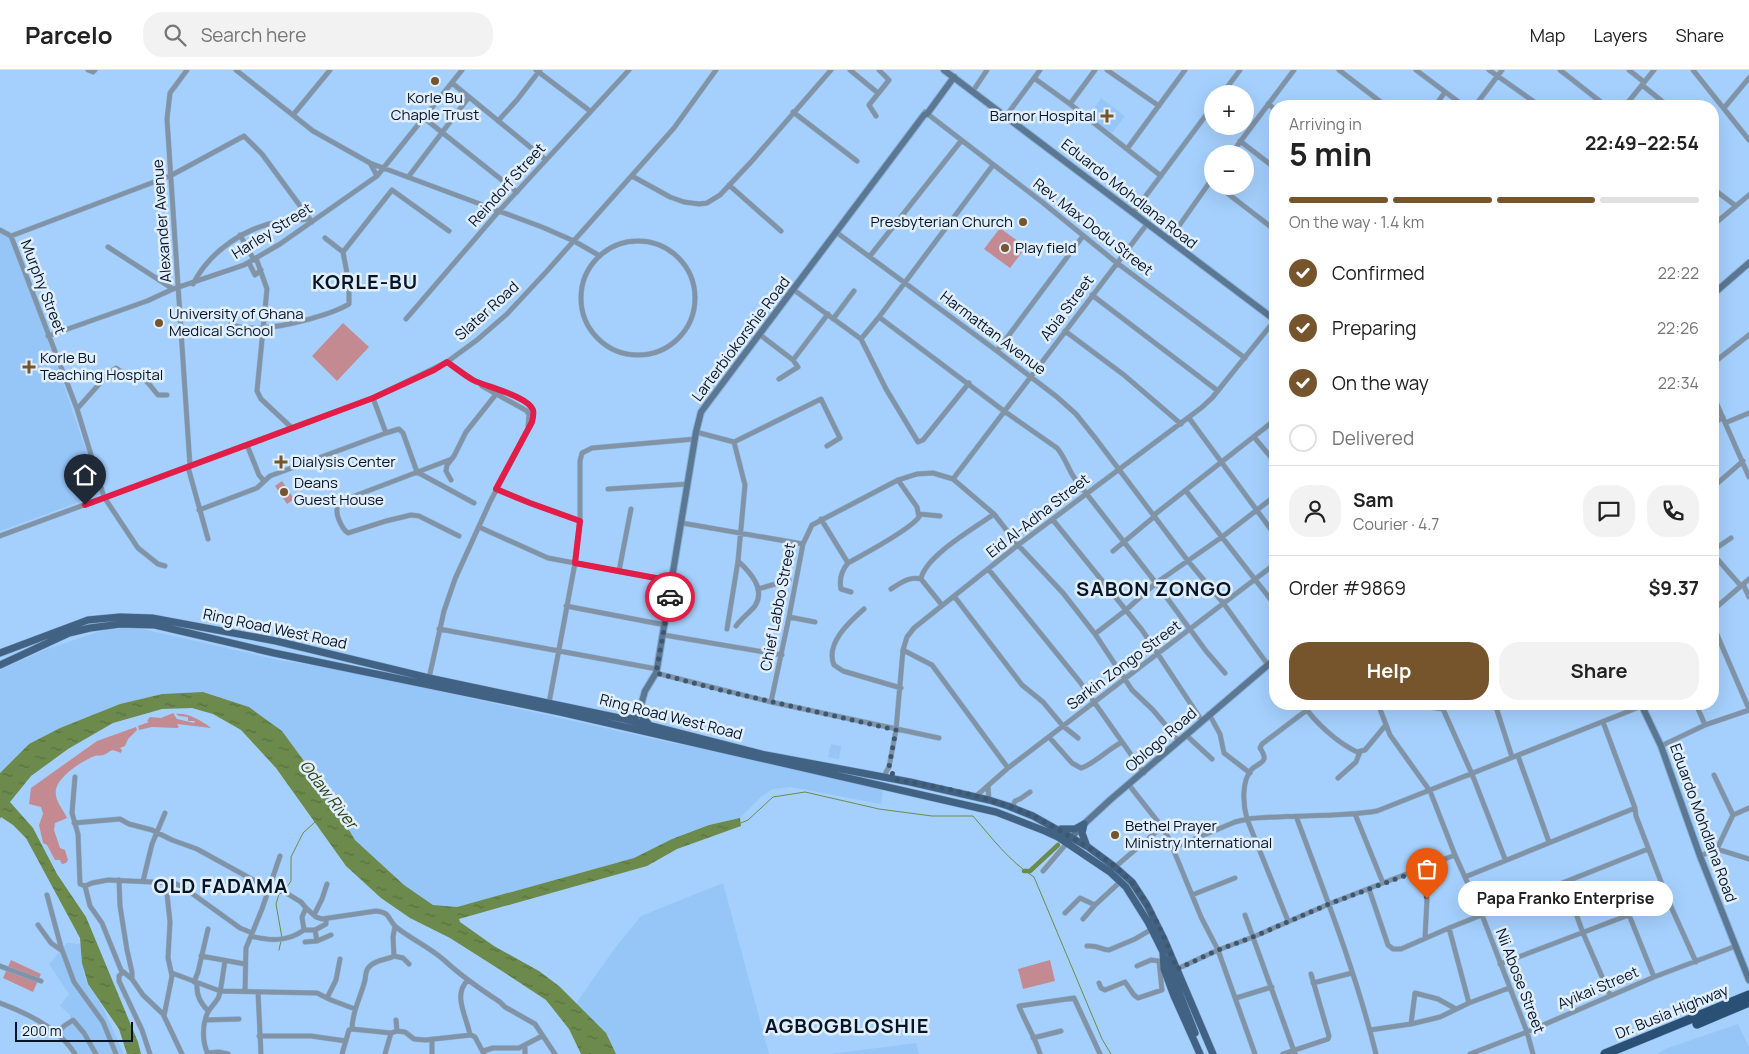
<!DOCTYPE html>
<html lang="en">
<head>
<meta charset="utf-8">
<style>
  body { margin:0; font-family:Manrope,sans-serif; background:#f2f2f2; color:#222; height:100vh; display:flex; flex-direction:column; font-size:19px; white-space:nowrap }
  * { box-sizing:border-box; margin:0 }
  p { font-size:16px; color:#767676 }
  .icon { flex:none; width:28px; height:28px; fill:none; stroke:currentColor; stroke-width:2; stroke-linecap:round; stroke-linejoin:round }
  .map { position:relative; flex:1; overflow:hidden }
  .panel { position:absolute; left:1269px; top:30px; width:450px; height:610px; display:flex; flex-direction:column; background:#fff; border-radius:20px; box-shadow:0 5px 20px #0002 }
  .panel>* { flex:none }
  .fabs { position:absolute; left:1204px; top:15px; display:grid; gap:10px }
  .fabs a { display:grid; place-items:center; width:50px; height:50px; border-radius:50%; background:#fff; box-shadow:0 5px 20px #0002; font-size:25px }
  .scale { position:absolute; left:15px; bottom:12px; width:118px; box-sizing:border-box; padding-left:5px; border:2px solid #061626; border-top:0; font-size:14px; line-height:18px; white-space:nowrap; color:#061626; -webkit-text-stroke:4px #e1eefc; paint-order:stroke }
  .pin { position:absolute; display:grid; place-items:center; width:42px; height:42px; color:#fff; margin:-51px -21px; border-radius:50% 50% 50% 0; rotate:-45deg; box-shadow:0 0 5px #0007 }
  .pin .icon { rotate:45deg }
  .courier { position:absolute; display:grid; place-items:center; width:50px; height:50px; margin:-25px; border:4px solid #e11d48; border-radius:50%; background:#fff; color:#222; box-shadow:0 1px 6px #0007 }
  .bubble { position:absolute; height:35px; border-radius:18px; background:#fff; box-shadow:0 5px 20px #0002; font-size:16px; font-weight:700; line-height:35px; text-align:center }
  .head em { font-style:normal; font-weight:700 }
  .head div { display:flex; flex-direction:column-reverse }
  .head { display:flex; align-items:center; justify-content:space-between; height:85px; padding:0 20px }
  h1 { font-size:32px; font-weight:700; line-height:38px }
  .bar { display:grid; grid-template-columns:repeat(4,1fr); gap:8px 5px; align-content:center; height:60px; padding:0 20px }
  .bar i { height:6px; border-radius:4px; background:#e0e0e0 }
  .bar .active { background:#76542c }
  .bar p { grid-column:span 4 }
  .line { display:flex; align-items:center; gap:12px; padding:0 20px; border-top:1px solid #e0e0e0 }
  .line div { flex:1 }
  .round { display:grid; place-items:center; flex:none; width:52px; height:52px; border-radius:20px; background:#f2f2f2 }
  ol { padding:0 20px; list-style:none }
  li { display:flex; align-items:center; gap:15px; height:55px }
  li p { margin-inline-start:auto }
  li .icon { padding:5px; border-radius:50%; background:#76542c; color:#fff; stroke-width:4 }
  li:last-child { color:#767676 }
  li i { width:28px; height:28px; border:2px solid #e0e0e0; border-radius:50% }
  .action { display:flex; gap:10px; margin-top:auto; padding:10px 20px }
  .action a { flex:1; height:58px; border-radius:20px; background:#76542c; color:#fff; font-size:20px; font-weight:700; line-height:58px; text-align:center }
  .action a+a { background:#f2f2f2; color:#222 }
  header { display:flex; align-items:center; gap:30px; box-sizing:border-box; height:70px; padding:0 25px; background:#fff; border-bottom:1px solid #e0e0e0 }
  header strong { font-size:24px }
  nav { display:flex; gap:28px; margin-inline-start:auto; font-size:18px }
  .search { width:350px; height:45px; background:#f2f2f2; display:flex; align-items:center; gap:12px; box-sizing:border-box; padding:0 18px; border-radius:20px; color:#767676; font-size:19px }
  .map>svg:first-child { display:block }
  .built { fill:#96c5f7 }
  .grass { fill:#c48a92 }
  .water { fill:url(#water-ripples) }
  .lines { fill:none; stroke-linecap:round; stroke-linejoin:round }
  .stream { stroke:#6c8a4c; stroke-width:1 }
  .canal { stroke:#6c8a4c; stroke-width:4.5 }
  .street-casing { stroke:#88afd6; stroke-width:5.5 }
  .secondary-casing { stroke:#88afd6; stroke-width:8 }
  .primary-casing { stroke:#88afd6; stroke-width:8 }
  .highway-casing { stroke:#88afd6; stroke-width:10 }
  .street { stroke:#8193a5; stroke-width:4.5 }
  .secondary { stroke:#5c7792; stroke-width:6 }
  .primary { stroke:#426283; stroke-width:7 }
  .highway { stroke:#2a5076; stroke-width:9 }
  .done { stroke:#3e5771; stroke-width:5; stroke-dasharray:0 9 }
  .route { stroke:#e11d48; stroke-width:6 }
  .poi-dot { fill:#76542c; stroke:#e1eefc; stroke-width:2 }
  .labels { text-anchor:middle; stroke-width:5; stroke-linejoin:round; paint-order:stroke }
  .poi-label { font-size:15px; fill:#061626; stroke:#e1eefc; text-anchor:start }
  .street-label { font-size:15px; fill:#061626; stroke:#e1eefc }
  .water-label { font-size:16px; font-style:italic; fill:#2c4012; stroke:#e1eefc }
  .district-label { font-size:20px; font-weight:bold; letter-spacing:1px; fill:#061626; stroke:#e1eefc }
</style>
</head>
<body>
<header>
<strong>Parcelo</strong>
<div class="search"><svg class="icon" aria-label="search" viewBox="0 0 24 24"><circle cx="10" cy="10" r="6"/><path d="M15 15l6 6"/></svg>Search here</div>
<nav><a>Map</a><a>Layers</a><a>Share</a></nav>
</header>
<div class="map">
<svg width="1749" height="984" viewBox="0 0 1749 984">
  <defs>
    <pattern id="water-ripples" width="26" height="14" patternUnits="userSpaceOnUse" patternTransform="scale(1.25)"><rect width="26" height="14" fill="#6c8a4c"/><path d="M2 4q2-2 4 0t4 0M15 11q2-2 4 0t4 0" fill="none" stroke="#57703f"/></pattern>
  </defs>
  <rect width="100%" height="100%" fill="#a5d0fd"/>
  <path class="built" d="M1101,28L1125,46L1112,63L1089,46Z
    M0,160L14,171L101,424L0,461Z
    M138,558L283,591L340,599L672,673L704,679L883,718L881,734L791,717L773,719L761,727L740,748L709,755L672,769L634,788L457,837L433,835L404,815L355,770L323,717L282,661L249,637L204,622L162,624L120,634L60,658L29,674L0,703V600L47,579L107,559Z
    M831,674L841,676L839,689L828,687Z
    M723,813L769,984H608L575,935L615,878L641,846Z
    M67,873L83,874V900L87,913L102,936L124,984H74L58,963L71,949L69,944L60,936L69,924L49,894Z
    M1738,954L1749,977V984H1658L1665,979Z
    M916,973L919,984H830Z"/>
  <path class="grass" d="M1000,158L1026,177L1010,198L984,179Z
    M343,253L369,277L337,311L312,286Z
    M282,411L294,429L287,434L275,416Z
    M173,643L177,649L194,653L195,651H188V647L179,646L176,644C186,642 203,651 211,658L177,654L179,657L177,658L152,657L139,660L138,656L149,652L147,651L150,647L161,648Z
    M136,657L137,660L128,669L125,676L120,678L122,680L121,683L113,680C109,681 107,684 103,685C100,686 97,685 95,686C83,690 59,706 56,719C54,731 63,738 67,748L55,753L54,760L60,778L65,780L68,790L66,793L62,794L60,790H55L47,775L43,773L39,755L43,744L41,737L29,734L31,718L97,671Z
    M11,890L41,904L33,922L3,908Z
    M1050,890L1055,911L1023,919L1018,899Z"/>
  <path class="water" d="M203,622L249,637L282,661L323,717L355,770L404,815L433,835L457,837L634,788L672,769L709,755L740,748L741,756L677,779L647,796L459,849L460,852L494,876L539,901L559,916L606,963L616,984H581L569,959L546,930L502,901L450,868L410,848L381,828L346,796L276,698L241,660L213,644L192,638L162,639L113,653L68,679L31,706L10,732L33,758L57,804L86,847L138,972L141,984H127L119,959L88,914L82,893L80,868L26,768L13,755L1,747L0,749V703L29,674L60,658L120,634L162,624Z"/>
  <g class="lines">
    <path class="stream" d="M741,753L748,750L773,727L805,722L879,739L932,746H973C991,767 1010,792 1034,807L1102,969L1111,984
      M285,820L291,811V787L303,763L315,752
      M282,823L279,824L276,834L282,868
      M279,880L281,871"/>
    <path class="canal" d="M1024,801H1030L1058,775"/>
    <g class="street-casing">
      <path id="street" d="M88,0L93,2L95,0
        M187,0L170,23L167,49L190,396
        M236,0L313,61L370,93L542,157L574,171L600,186
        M536,0L590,41
        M850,0L878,23
        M1107,0L1159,36
        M1339,0L1386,36
        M1416,0L1464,36
        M1489,0L1540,36
        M1560,0L1606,36
        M1629,0L1644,12
        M1693,0L1749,70
        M1034,8L1070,34L1161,106
        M452,13L546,90
        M1642,15L1668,36
        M973,21L987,0
        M1222,24L1240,0
        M1070,34L1095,0
        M1268,34L1275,39
        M1435,36L1445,22
        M1475,36L1502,0
        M1625,36L1654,0
        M1724,38L1749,8
        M793,42L857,91
        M925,42L1042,132L1117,193L1245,288
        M293,45L330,0
        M876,46L869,35L889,10L879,0
        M1006,46L1040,0
        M424,48L517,122
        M498,51L517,30L540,0
        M1240,71L1275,98
        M1127,79L1185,0
        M1231,84L1294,0
        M370,93L377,106
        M409,106L469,27
        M632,106L670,127L684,132L699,134L707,133L720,125L751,92L831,0
        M729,115L781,161
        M1218,116L1275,160
        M1712,118L1736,136
        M1133,143L1212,37
        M1712,156L1749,125
        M0,160L11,166L77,339L104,427L138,478L158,494L165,496
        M836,162L997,281L1057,327L1076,344L1096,369L1188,491L1224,534L1268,595
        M240,165L254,190
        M11,166L170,106L244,66L262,84L312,152
        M1169,170L1212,109
        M581 228a57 57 0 1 1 114 0a57 57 0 1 1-114 0Z
        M108,177L173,219
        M343,182L392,120L449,161
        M870,186L961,71
        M256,188L267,219L257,321L261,329L292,358
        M249,193L255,205L261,200
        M193,214C210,181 245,157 282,151C291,150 300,150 309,149
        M794,220L861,269L886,319L918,372L923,370L969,313
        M1092,225L1218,321
        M879,247L1004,341L1057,378C1065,387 1068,399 1075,409L1156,513L1206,581L1225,603
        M406,249L499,141L629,0
        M833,249L854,221
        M231,254C255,266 326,248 349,234V214L343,182L325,168
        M1065,261L1124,305L1181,354
        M759,264L793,290L798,297L779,309
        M48,266L147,231L173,219L244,195L280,174L377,106L462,0
        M861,269L879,247L993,95
        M997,281L1083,166
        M793,290L828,244
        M447,292L476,312
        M1712,294L1749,265
        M482,316L527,341L529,345L528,356
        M1712,323L1749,407
        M373,328L386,363
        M77,339L109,303L116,298L131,308L136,305C146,308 151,317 158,325H167
        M1189,348L1275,465
        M1725,353L1749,343
        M1712,355L1723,347
        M696,362L734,372
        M1254,367L1275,392
        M734,372L821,329L840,368L827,376
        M247,375L259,405L264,411
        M449,390L344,430C342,431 339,433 338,436C334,443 342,459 348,463L386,451L411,445L419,446L459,466
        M188,397L208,469
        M953,409L1147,154
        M451,410L446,401L447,395L454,386L466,362L497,323
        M1712,418L1743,391
        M496,419L530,433L580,451
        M608,419L688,414
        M1186,421L1275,535
        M199,440L257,418L270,406L386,363L399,359L403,363L417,402L474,433
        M919,444L940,446
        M1154,445L1275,350
        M821,449L848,493
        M1053,450L1142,560L1202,651
        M682,453L803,474
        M479,457L548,488L672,511
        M0,466L373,328L447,292L477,270L507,244L547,201L674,58L716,0
        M1113,481L1155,446
        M1712,481L1731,468
        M1712,483L1741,516
        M989,500L1080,612L1144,703
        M619,501L631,439
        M921,509C925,486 975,458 994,444
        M1743,514L1749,527
        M758,519L789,510
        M891,519C901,513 909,506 921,509L942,535
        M851,522L841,519C839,509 842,500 848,493C864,484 910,460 919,447L917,437L898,410
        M954,526L1022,615L1043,632L1063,656L1078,668
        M566,536L665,555
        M864,539C849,552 825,574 834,595L843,601L901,618
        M1712,541L1749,509
        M789,547L815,552
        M1712,553L1749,639
        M736,556C741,549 749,543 755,536C766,519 750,502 738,491
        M439,559L657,599
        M727,559L738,491L745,415L734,372
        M1095,564L1126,540L1156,513L1222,467L1275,426
        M664,565L782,585
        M903,580L932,595L1008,698
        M656,603L771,632L939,668
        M429,608L444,541L455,509L490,432L532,352C533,348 534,344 533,340C528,327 487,315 474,311
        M771,632L789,547L803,474L812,455L898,410L917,404L933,403L953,409L994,444L1018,475L1063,523L1095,564L1132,620L1153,640L1179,671
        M549,633L575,493L580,451V391L582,383L592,378L695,369
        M1303,634C1314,652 1338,673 1357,682L1365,680L1385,656
        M1378,634L1390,665L1430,721L1455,785L1482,845L1527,962L1533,984
        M1409,634L1443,639
        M1495,634L1512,687
        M1696,634L1705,655
        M1443,639L1472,704L1505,789
        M1443,639L1451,634
        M1209,644L1220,664L1224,683L1250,703
        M1603,652L1635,738L1636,746L1668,830L1696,892
        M1186,665L1212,689
        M1049,667L1072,693L1081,698C1091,696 1110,678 1122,672
        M1661,676L1705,655L1749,640
        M1518,686L1549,772
        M1714,705L1733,745
        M75,707L72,743L78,764L80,814L85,816L90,836L102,853L121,900L132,909
        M885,708L886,702L889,697L896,660L903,580L907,567L914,558L1018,475L1201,338L1212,328L1275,250
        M1338,708L1356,692L1360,682
        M1129,715L1162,757L1169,769L1201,847L1218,880L1255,984
        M988,716L989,730
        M975,727L1008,698L1275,494
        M1012,738L1015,731L1020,729L1030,722
        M1355,744L1383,813
        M1296,746C1325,824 1356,903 1376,984
        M74,753L120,749L129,754L152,760L172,770L197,779L257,812L283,821L301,832L306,838L316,847L322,849L376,841C392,843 387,849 396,857C411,869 429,877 444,890C461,906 480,919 500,932L505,937L535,954L555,984
        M1173,778L1235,752L1247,749C1290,744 1334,748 1377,741L1642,636
        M1717,779L1749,789
        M1700,786L1717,779L1733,745L1749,738
        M1115,797L1162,757
        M1420,800L1427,829L1425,868
        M1043,801L1067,773
        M1465,807L1635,738
        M119,810L120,836L127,880L132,902V909L143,925L163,944L182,984
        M143,811L152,774L165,743
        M1565,813L1583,863L1610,925
        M85,816L92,813L108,810L174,813L183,817L240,858L252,863
        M1369,819L1388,875L1393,879H1401L1449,858L1648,779
        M47,825L61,877L74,912L103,952L116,984
        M1192,825L1235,808
        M1065,843L1080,828L1095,835
        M314,845L322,829L327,814
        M1245,845L1295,984
        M1629,845L1654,907
        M1083,849L1095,835L1121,811
        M1288,851L1247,749C1243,735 1241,711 1252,699C1255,696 1263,693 1264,689C1265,685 1262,681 1260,678L1262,674L1307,640
        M38,855L51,873L61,880
        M1449,858L1469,933
        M304,860H315L326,854V849
        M251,866C270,871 287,872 304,860L302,847L306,838
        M317,871L331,865
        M305,872L317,871L315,860
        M1087,876C1099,875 1101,880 1109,880L1135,869L1152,859
        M201,886L245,894
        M394,886L393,867L395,856
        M394,886L403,888L409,894
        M1500,894L1668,830
        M0,896L41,911
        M1177,899L1218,880L1253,867L1329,834L1455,785
        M123,902L119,906V911L142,960L150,984
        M172,903L220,921L317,923L331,930L355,939
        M468,910C452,925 467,947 470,965
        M194,912L198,902L208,859
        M1099,913L1101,918L1105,920L1125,912L1134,925L1138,928L1162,920L1159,891L1151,890L1137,896
        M1313,913L1352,903
        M197,914C196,926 201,933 208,941
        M245,921L246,878L262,839L280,786
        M258,922L261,984
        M327,928L336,910L340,889
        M1236,928L1272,917
        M0,933C27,943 59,958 75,984
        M164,946L172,906L168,888L170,852L167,824V813
        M206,950L239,949
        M396,950L397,961
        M1411,954L1415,923L1438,929L1456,939
        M352,959L391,963L397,961L405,962L414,969L425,970L471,965L475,967L484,984
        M1370,960L1411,954L1440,947L1469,933L1509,918
        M57,964L64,956L73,950L84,963L96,984
        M259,966H311L346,971
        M1033,968L1061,961
        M525,977V984
        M483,981L493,978H519L542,966
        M207,983L219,982L228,984
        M208,984C202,972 202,954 208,942C211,936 217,932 219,926C222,915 223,902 225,891
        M342,984L349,960L352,959C352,941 361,927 365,910C366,905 365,900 370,896C377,889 387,890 394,886
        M385,984L391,963
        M432,984V969
        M1040,984C1035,967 1025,952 1019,936L1074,928L1100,984
        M1283,984L1328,969L1329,966L1311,904
        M1470,984L1527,962L1654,907L1736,876"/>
    </g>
    <g class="secondary-casing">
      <path id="secondary" d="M944,0L1275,250
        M1712,225L1749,193
        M1641,634L1661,676L1700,786L1749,910
        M638,646L645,621L656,603L657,599L696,362L701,342L924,45L927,44L954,7
        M1069,770L1084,754L1110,730L1275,589"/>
    </g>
    <g class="primary-casing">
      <path id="primary" d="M0,583L88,550L120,547L152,548L276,571L429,608L624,649L761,684L910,712L989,730L1008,736L1033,746L1088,777L1115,797L1132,812L1147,835L1164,869L1213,984
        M0,595L69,563L90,558L120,554L155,555L274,583L560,642L996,742L1045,761L1058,767L1110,802L1126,817L1148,852L1163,882L1164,899L1174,926L1200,984
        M627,649L635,647L639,642L649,655
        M1084,754L1082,763L1086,774
        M1061,759H1075L1084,754
        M1166,889L1195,963"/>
    </g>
    <g class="highway-casing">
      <path id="highway" d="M1697,954L1749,932
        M1605,984L1749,925"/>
    </g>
    <use href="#street" class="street"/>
    <use href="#secondary" class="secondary"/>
    <use href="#primary" class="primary"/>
    <use href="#highway" class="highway"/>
  </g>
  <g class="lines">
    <path class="done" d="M670,527L656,603L716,619L896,660L889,697L896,710C940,716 993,728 1033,746C1048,753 1062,762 1076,770C1096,782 1118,796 1133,814C1153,839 1165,869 1177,899L1218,880L1253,867L1329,834L1420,800L1427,829"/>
    <path class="route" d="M85,435L373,328L434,300L447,292C456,298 464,305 473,310C486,317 528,326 533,340C534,344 533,348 532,352L496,419L530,433L580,451L575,493L672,511L670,527"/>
  </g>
  <g class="poi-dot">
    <circle cx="435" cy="11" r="5"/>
    <path d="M1104.5 38.5h5v5h5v5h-5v5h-5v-5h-5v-5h5z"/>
    <circle cx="1023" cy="152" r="5"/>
    <circle cx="1005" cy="178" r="5"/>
    <circle cx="159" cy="253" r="5"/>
    <path d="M26.5 289.5h5v5h5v5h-5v5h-5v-5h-5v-5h5z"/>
    <path d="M278.5 384.5h5v5h5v5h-5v5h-5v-5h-5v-5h5z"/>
    <circle cx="284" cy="422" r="5"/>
    <circle cx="1115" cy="765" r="5"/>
  </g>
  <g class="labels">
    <g class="poi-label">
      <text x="435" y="33" text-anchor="middle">Korle Bu<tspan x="435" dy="17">Chaple Trust</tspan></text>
      <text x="1096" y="51" text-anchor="end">Barnor Hospital</text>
      <text x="1013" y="157" text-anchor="end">Presbyterian Church</text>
      <text x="1015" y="183">Play field</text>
      <text x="169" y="249">University of Ghana<tspan x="169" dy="17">Medical School</tspan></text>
      <text x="40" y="293">Korle Bu<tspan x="40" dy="17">Teaching Hospital</tspan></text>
      <text x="292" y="397">Dialysis Center</text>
      <text x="294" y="418">Deans<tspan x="294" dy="17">Guest House</tspan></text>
      <text x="1125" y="761">Bethel Prayer<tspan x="1125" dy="17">Ministry International</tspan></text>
    </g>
    <g class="street-label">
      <text transform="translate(507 115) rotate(-48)" y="5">Reindorf Street</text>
      <text transform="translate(1129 124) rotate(38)" y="5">Eduardo Mohdlana Road</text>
      <text transform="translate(162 151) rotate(-94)" y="5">Alexander Avenue</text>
      <text transform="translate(1093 157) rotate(38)" y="5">Rev. Max Dodu Street</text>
      <text transform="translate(272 161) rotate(-32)" y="5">Harley Street</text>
      <text transform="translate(43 217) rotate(69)" y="5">Murphy Street</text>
      <text transform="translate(1067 238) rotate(-53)" y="5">Abia Street</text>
      <text transform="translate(487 241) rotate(-42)" y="5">Slater Road</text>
      <text transform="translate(993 263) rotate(37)" y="5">Harmattan Avenue</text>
      <text transform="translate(741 269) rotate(-53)" y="5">Larterbiokorshie Road</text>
      <text transform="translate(1038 446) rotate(-38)" y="5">Eid Al-Adha Street</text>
      <text transform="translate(778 537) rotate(-79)" y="5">Chief Labbo Street</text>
      <text transform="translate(275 559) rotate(12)" y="5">Ring Road West Road</text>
      <text transform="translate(1124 595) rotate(-37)" y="5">Sarkin Zongo Street</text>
      <text transform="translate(671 647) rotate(14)" y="5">Ring Road West Road</text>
      <text transform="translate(1161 670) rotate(-41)" y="5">Oblogo Road</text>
      <text transform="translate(1703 753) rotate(70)" y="5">Eduardo Mohdlana Road</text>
      <text transform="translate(1520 911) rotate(69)" y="5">Nii Abose Street</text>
      <text transform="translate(1598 918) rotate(-23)" y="5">Ayikai Street</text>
      <text transform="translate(1672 942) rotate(-22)" y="5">Dr. Busia Highway</text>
    </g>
    <g class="water-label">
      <text transform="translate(329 724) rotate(52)" y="6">Odaw River</text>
    </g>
    <g class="district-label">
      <text x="365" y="219">KORLE-BU</text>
      <text x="1154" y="526">SABON ZONGO</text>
      <text x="221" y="823">OLD FADAMA</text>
      <text x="847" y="963">AGBOGBLOSHIE</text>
    </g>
  </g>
</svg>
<div class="fabs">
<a>+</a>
<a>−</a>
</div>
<div class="scale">200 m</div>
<div class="pin" style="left:1427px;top:829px;background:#ea580c"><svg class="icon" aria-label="bag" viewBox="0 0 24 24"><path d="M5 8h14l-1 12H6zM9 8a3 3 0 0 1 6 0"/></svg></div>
<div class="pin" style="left:85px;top:435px;background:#1f2937"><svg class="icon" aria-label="home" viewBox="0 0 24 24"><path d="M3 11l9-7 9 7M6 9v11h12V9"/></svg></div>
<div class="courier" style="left:670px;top:527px"><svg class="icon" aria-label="car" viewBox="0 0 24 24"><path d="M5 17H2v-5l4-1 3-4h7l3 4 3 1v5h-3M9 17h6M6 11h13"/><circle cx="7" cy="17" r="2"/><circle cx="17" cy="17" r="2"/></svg></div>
<div class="bubble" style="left:1458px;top:811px;width:215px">Papa Franko Enterprise</div>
<section class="panel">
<div class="head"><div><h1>5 min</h1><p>Arriving in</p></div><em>22:49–22:54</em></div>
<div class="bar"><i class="active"></i><i class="active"></i><i class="active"></i><i></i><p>On the way · 1.4 km</p></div>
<ol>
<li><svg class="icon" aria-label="check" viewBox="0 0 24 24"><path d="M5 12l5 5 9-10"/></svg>Confirmed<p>22:22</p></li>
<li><svg class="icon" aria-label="check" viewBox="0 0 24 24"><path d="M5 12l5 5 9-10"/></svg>Preparing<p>22:26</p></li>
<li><svg class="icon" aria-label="check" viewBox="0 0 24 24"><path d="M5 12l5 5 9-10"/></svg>On the way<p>22:34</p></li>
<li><i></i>Delivered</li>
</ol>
<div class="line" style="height:90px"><a class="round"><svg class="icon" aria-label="person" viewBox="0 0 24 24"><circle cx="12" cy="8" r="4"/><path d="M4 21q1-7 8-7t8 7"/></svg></a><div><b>Sam</b><p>Courier · 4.7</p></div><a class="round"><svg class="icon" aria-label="chat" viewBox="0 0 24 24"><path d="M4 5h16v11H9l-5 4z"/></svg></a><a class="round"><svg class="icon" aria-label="phone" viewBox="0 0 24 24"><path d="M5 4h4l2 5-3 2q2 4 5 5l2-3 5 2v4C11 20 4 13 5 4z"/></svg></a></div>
<div class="line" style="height:65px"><div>Order #9869</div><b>$9.37</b></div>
<div class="action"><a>Help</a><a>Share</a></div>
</section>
</div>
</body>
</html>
